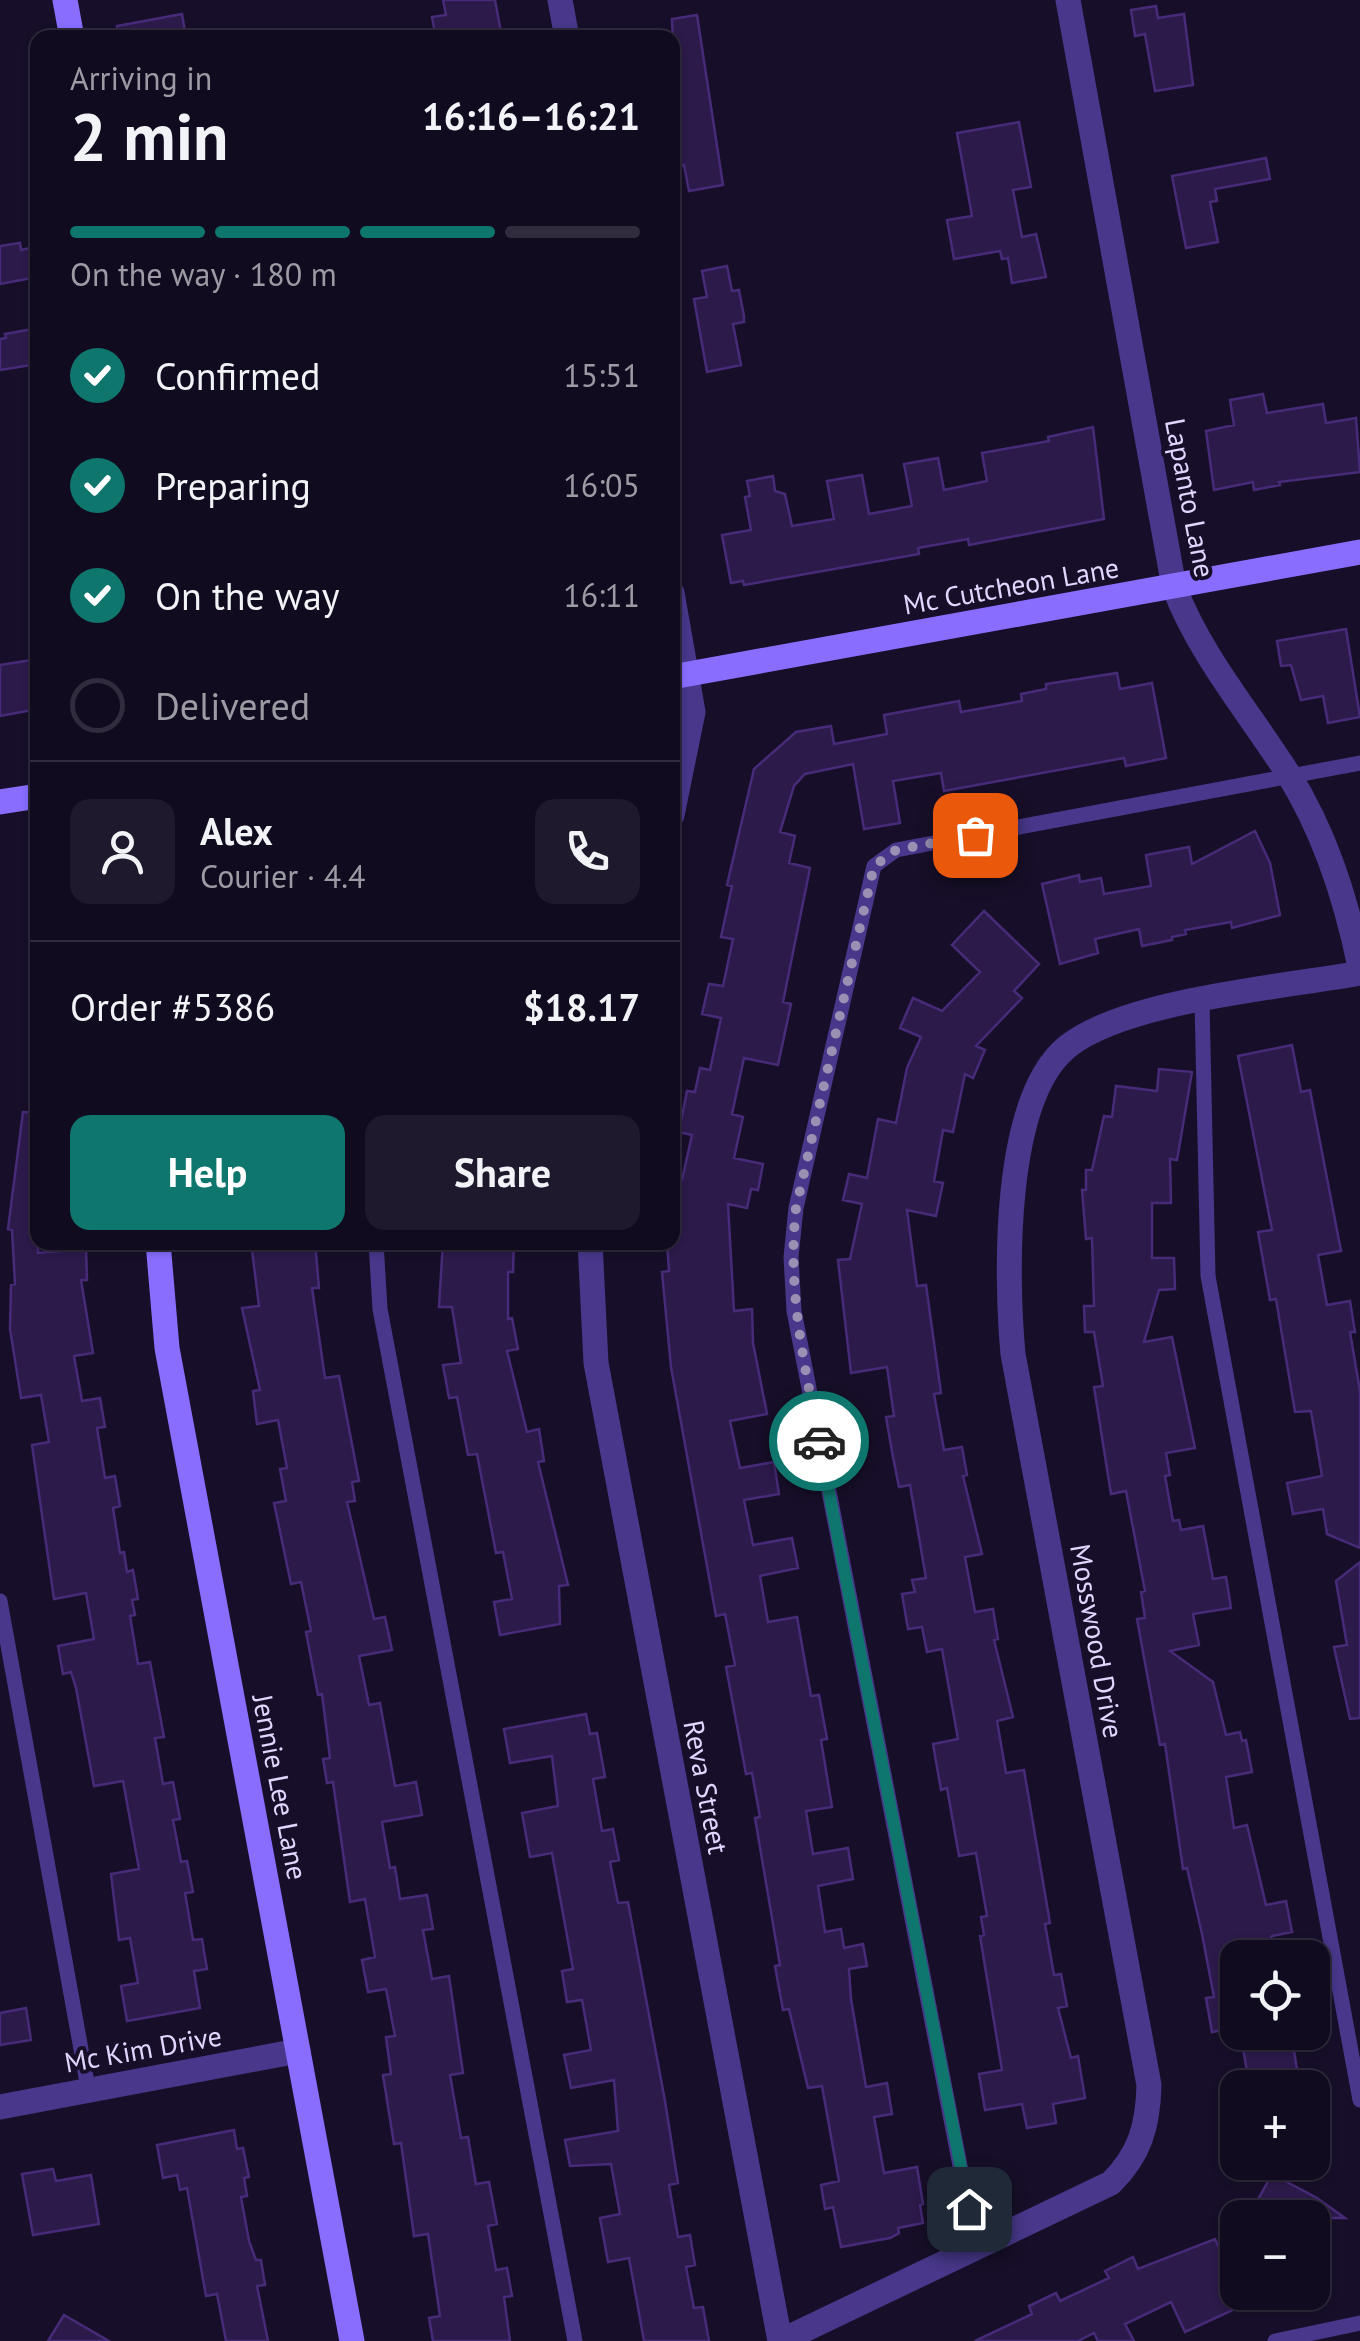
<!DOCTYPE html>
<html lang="en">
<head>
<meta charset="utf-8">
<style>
  body { margin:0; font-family:"PT Sans",sans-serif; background:#1e192c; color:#f1f3f6; height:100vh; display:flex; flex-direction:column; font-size:38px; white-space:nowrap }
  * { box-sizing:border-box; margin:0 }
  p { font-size:32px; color:#9c9ba4 }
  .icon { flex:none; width:55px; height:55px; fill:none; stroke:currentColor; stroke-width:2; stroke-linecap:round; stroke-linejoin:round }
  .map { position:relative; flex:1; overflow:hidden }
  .panel { position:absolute; left:30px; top:30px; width:650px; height:1220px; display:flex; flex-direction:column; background:#110b1f; border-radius:20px; box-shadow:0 2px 8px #0004,0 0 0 2px #302b3d }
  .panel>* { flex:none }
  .tools { position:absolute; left:1220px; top:1940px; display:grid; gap:20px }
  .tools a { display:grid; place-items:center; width:110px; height:110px; border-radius:20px; background:#110b1f; box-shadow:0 2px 8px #0004,0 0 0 2px #302b3d; font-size:50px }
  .pin { position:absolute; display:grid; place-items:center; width:85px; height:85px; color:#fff; margin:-42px; border-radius:20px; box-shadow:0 5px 15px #0006 }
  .courier { position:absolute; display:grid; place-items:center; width:100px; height:100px; margin:-50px; border:8px solid #0f766e; border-radius:50%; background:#fff; color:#222; box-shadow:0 2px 12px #0007 }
  .headline em { font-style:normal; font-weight:800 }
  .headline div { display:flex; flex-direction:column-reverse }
  .headline { display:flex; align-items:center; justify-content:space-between; height:170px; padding:0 40px }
  h1 { font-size:65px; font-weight:800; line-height:75px }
  .bar { display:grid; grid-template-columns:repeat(4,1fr); gap:15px 10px; align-content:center; height:120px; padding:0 40px }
  .bar i { height:12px; border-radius:8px; background:#302b3d }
  .bar .current { background:#0f766e }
  .bar p { grid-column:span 4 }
  .line { display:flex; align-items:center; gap:25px; padding:0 40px; border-top:2px solid #302b3d }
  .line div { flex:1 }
  .round { display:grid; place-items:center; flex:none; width:105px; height:105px; border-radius:20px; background:#1e192c }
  ol { padding:0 40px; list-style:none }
  li { display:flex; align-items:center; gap:30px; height:110px }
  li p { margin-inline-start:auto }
  li .icon { padding:10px; border-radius:50%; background:#0f766e; color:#fff; stroke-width:4 }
  li:last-child { color:#9c9ba4 }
  li i { width:55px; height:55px; border:5px solid #302b3d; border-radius:50% }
  .button { display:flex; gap:20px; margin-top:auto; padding:20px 40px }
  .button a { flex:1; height:115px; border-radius:20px; background:#0f766e; color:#fff; font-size:40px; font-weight:800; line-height:115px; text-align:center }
  .button a+a { background:#1e192c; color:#f1f3f6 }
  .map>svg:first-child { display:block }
  .building { fill:#2c1a4b; stroke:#472b78; stroke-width:2.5 }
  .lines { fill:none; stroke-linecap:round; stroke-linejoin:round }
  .lane { stroke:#48378a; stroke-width:15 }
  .street { stroke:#48378a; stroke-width:25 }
  .secondary { stroke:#896dff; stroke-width:25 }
  .done { stroke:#9b90b4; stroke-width:10; stroke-dasharray:0 18 }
  .route { stroke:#0f766e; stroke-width:12 }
  .labels { text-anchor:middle; stroke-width:8; stroke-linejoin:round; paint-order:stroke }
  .street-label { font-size:28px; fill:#e2d6ff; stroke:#170f29 }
</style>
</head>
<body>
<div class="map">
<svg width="1360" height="2341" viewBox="0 0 1360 2341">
  <rect width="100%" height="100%" fill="#170f29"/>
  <path class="building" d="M443,0H495L502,38H436L432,17L446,15Z
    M1156,6L1158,18L1184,14L1193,85L1155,91L1145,34L1135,36L1131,10Z
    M182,14L186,38H118L117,26Z
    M697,15L723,185L689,191L684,165L672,167V124L676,123L672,19Z
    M1019,122L1031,187L1013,190L1022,237L1036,234L1046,277L1012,283L1008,258L1002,259L1000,251L954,259L947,220L972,216L957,133Z
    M1266,158L1270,179L1215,189L1217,201L1210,202L1218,242L1186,248L1172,176Z
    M20,243L21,250L30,248L37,277L0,284V246Z
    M727,266L732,291L739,290L744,316V322L733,324L741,365L707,372L694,299L707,297L702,271Z
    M38,328V364L0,370V339L6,338L5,334Z
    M1263,394L1267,413L1323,404L1326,423L1356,418L1360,472L1279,482L1280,485L1254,490L1253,482L1214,490L1206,431L1234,425L1230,400Z
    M1093,427L1104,519L969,545L968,539L918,548L919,554L744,585L743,581L731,583L722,535L751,530L745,497L750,496L747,481L773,476L775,491L785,494L792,526L834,519L827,481L862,475L869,514L912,506L904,464L938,458L944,490L987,481L982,453L1049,441L1048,437Z
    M1346,629L1360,717L1328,723L1323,696L1301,700L1291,665L1281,666L1277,641Z
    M38,659V709L0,716V665Z
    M1117,673L1120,689L1152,683L1166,758L1126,766L1124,758L944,791L941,773L893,781L900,823L864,829L853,764L805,774L794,786L780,832L795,836L789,863L810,868L783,1002L791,1004L778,1065L744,1058L732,1114L743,1117L734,1158L763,1164L758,1190L751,1189L747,1208L728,1204L734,1311L752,1309L753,1343L767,1414L730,1421L740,1468L774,1462L779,1494L744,1500L753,1545L792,1538L798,1568L760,1576L768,1622L797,1617L811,1696L819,1695L827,1739L821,1740L832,1807L806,1811L813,1854L848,1848L853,1879L818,1886L825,1932L841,1929L844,1948L863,1944L867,1966L849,1969L851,1999L866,2087L887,2083L892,2114L874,2117L884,2173L917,2167L923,2204L920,2205L923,2223L898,2228L899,2233L890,2238L841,2247L833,2207L825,2209L821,2185L839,2181L822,2086L808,2088L789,2009L783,2010L775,1966L780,1965L755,1818L760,1817L752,1773L746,1774L726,1667L735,1665L725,1614L716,1616L671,1367L662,1272L669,1271L667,1242H672V1178L682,1180L692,1135L679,1132L687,1091L695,1092L700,1068L710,1070L721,1018L702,1014L709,984L723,986L733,939L721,937L732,886L727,885L754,769L796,732L831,726L834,744L887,734L884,715L959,701L961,712L1022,701L1021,694L1046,689V684Z
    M1255,831L1270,863L1280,915L1232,928L1231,922L1185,930L1186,934L1172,937V940L1142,946L1139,929L1095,939L1098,953L1060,964L1042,884L1079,875L1080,882L1101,878L1104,894L1151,886L1146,855L1189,847L1192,864Z
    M984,911L1039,964L1014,991L1022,998L976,1046L985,1050L973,1078L965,1074L953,1132L943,1130L934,1181L943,1183L936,1216L907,1210L917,1286L926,1285L941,1393L934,1394L944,1450L962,1447L967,1475L963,1476L982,1554L965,1557L975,1612L993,1609L998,1639L994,1640L1013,1717L997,1721L1006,1773L1024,1770L1050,1923L1045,1924L1054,1975L1061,1974L1067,2006L1058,2008L1071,2058L1078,2056L1085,2098L1053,2104L1056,2123L1027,2128L1022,2104L985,2110L979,2074L1002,2070L980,1936L984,1935L981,1917L987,1916L976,1853L959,1856L947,1788L941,1790L933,1744L958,1739L942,1649L927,1652L922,1627L908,1629L902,1594L915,1592L912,1580L926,1578L910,1485L899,1487L893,1457L886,1417L894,1416L887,1367L851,1373L838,1260L850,1259L862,1204L843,1200L849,1174L867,1178L878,1119L896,1123L907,1068L921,1037L900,1028L913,998L942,1011L980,972L952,945Z
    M1292,1045L1301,1092L1310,1090L1341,1251L1318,1255L1327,1305L1350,1301L1355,1332H1350L1360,1391V1548L1327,1534L1323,1509L1293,1514L1287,1483L1322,1476L1311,1411L1295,1412L1276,1299L1270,1300L1258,1232L1272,1230L1238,1056Z
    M1159,1069L1192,1072L1177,1160L1170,1159L1171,1203H1152V1258H1174L1175,1289L1159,1290L1144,1342L1172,1337L1195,1448L1166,1453L1170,1475L1165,1476L1173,1521L1179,1520L1181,1530L1203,1526L1213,1579L1226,1577L1231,1608L1193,1614L1199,1645L1170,1651L1213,1682L1226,1735L1240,1732L1242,1741L1246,1740L1252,1772L1226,1777L1234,1828L1247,1825L1266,1905L1286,1901L1292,1932L1272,1936L1260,1958H1238V1969L1232,1970L1238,2027L1212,2032L1206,1998L1214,1997L1202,1934L1187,1868L1183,1869L1165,1744L1160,1745L1137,1619L1145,1618L1141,1592L1145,1591L1126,1491L1111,1494L1094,1387L1103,1386L1094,1332H1085L1084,1306H1094L1092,1238L1086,1239L1082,1190H1086V1170H1092L1104,1116L1112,1117L1116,1086L1157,1091Z
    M23,1112L38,1113V1253L86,1249L87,1280H81L93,1353L74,1356L82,1401L100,1398L105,1427L97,1428L105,1478L115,1476L120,1506L113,1508L120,1553L124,1552L127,1572L133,1570L138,1599L132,1600L135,1615L130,1616L138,1664L150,1662L164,1737L155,1738L163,1784L173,1782L180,1819L173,1820L181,1862L187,1861L193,1892L185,1893L193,1940L202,1939L207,1969L194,1971L200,2008L127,2021L121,1986L138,1983L130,1938L119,1940L111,1874L139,1869L123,1781L94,1786L76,1688L71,1672L63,1674L58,1646L94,1639L86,1593L54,1599L32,1445L49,1442L41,1395L21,1398L10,1329L11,1285L15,1284L12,1230L8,1229Z
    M251,1242H315L319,1288H312L325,1378L339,1376L359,1481L352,1482L355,1501L347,1502L374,1619L385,1617L392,1650L359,1656L369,1705L380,1703L395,1786L416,1782L422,1815L382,1822L390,1868L395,1867L400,1899L427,1895L433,1929L423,1930L432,1979L449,1976L463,2073L450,2075L461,2138L468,2137L476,2184L489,2182L497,2224L488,2226L496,2270L507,2268L512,2296L504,2297L510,2341H433L429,2318L440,2316L428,2234L414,2236L401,2143L394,2144L383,2075L391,2074L386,2037L395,2036L386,1989L368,1992L362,1960L375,1957L365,1899L350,1902L333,1782L327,1783L323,1759L330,1758L322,1694L318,1695L306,1632L311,1631L301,1582L291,1584L274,1503L286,1501L280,1469L287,1468L278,1420L257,1424L253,1391L260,1390L242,1308L259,1306Z
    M443,1242H514L513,1272H508V1319L512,1318L518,1349L507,1351L527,1432L539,1429L544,1461L538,1462L568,1585L559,1586L560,1624L500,1635L494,1602L512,1599L503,1552L496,1553L477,1454L468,1455L457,1397L449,1398L443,1365L461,1363L452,1307H439Z
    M1360,1562V1718L1350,1719L1334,1647L1347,1645L1336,1581Z
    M586,1714L590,1734L597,1733L605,1777L593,1779L602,1831L613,1829L619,1860L610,1862L618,1903L628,1902L665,2101L678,2183L669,2185L678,2237L690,2235L695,2265L686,2267L694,2308L703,2307L709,2341H644L629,2258L608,2262L600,2218L620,2214L611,2164L570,2166L565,2140L618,2131L614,2080L571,2088L564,2055L591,2050L582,2000L567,2002L562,1971L573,1969L552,1853L530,1857L522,1813L558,1806L552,1756L510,1763L504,1729Z
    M26,2008L31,2040L0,2045V2013Z
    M1240,2032H1291L1300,2088H1250Z
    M234,2130L237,2149L243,2148L249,2177L244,2178L247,2196L241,2197L249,2241L256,2260H261L265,2285L257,2286L268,2341H226L217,2294L206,2296L187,2188L180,2190L177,2175L163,2178L157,2145Z
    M53,2169L56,2181L91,2175L99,2224L33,2235L22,2174Z
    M1272,2174L1317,2198L1345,2218H1248Z
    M1215,2239L1246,2304L1185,2332L1171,2302L1125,2324L1134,2341H1098L1094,2333L1078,2341H975L1032,2314L1029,2306L1056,2293L1060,2301L1109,2278L1105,2271L1133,2257L1138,2269Z
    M64,2315L109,2341H48Z"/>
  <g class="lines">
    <path class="lane" d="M1202,1001L1208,1276L1360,2100
      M376,1242L380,1309L575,2341
      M0,1601L88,2088
      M976,2248L794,1311L791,1257L796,1208L874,866L896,850L1360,763
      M1275,2341L1360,2323"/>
    <path class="street" d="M560,0L567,38
      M1068,0L1174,587C1200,655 1248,711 1287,772C1325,832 1346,898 1360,967
      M672,593L693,712L672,815
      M590,1242L596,1363L780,2341
      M0,2107L298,2051
      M781,2341L1111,2183C1140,2154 1148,2126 1149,2085L1013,1354C1006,1278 1002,1100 1067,1047C1125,1000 1284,987 1360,973"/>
    <path class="secondary" d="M65,0L72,38
      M672,677L1360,552
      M0,802L38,796
      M158,1242L167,1348L352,2341"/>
  </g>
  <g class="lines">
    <path class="done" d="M819,1441C804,1362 787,1289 796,1208L874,866L896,850L975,835"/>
    <path class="route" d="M819,1441L969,2209"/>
  </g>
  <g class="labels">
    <g class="street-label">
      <text transform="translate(1190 498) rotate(79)" y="10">Lapanto Lane</text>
      <text transform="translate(1011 586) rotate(-10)" y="10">Mc Cutcheon Lane</text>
      <text transform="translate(1097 1641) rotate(80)" y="10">Mosswood Drive</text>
      <text transform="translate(280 1787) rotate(79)" y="10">Jennie Lee Lane</text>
      <text transform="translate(706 1787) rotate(79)" y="10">Reva Street</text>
      <text transform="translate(143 2049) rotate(-10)" y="10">Mc Kim Drive</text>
    </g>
  </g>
</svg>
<div class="tools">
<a><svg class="icon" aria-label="locate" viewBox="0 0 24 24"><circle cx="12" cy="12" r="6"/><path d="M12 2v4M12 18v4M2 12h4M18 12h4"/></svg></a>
<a>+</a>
<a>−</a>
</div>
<div class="pin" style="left:975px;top:835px;background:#ea580c"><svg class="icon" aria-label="bag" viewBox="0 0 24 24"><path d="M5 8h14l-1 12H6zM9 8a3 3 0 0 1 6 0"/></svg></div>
<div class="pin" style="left:969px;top:2209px;background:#1f2937"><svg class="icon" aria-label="home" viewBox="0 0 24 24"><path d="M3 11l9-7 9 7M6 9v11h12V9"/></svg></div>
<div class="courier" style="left:819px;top:1441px"><svg class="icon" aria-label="car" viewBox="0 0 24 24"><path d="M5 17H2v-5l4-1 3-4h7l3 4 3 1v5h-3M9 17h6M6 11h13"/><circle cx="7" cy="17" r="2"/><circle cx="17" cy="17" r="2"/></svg></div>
<section class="panel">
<div class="headline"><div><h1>2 min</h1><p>Arriving in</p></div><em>16:16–16:21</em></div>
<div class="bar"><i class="current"></i><i class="current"></i><i class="current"></i><i></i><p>On the way · 180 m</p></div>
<ol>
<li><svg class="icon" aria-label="check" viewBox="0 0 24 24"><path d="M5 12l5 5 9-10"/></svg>Confirmed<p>15:51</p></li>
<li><svg class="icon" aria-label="check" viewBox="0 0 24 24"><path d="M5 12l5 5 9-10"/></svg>Preparing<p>16:05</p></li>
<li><svg class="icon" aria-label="check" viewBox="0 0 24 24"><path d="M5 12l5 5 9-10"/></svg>On the way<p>16:11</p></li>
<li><i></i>Delivered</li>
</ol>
<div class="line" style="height:180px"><a class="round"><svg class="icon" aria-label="person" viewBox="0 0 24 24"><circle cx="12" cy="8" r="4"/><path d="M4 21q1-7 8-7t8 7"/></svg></a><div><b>Alex</b><p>Courier · 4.4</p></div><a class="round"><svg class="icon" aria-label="phone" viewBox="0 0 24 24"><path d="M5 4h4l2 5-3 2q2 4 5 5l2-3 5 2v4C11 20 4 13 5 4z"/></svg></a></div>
<div class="line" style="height:130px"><div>Order #5386</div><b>$18.17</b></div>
<div class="button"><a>Help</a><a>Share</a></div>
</section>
</div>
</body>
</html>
